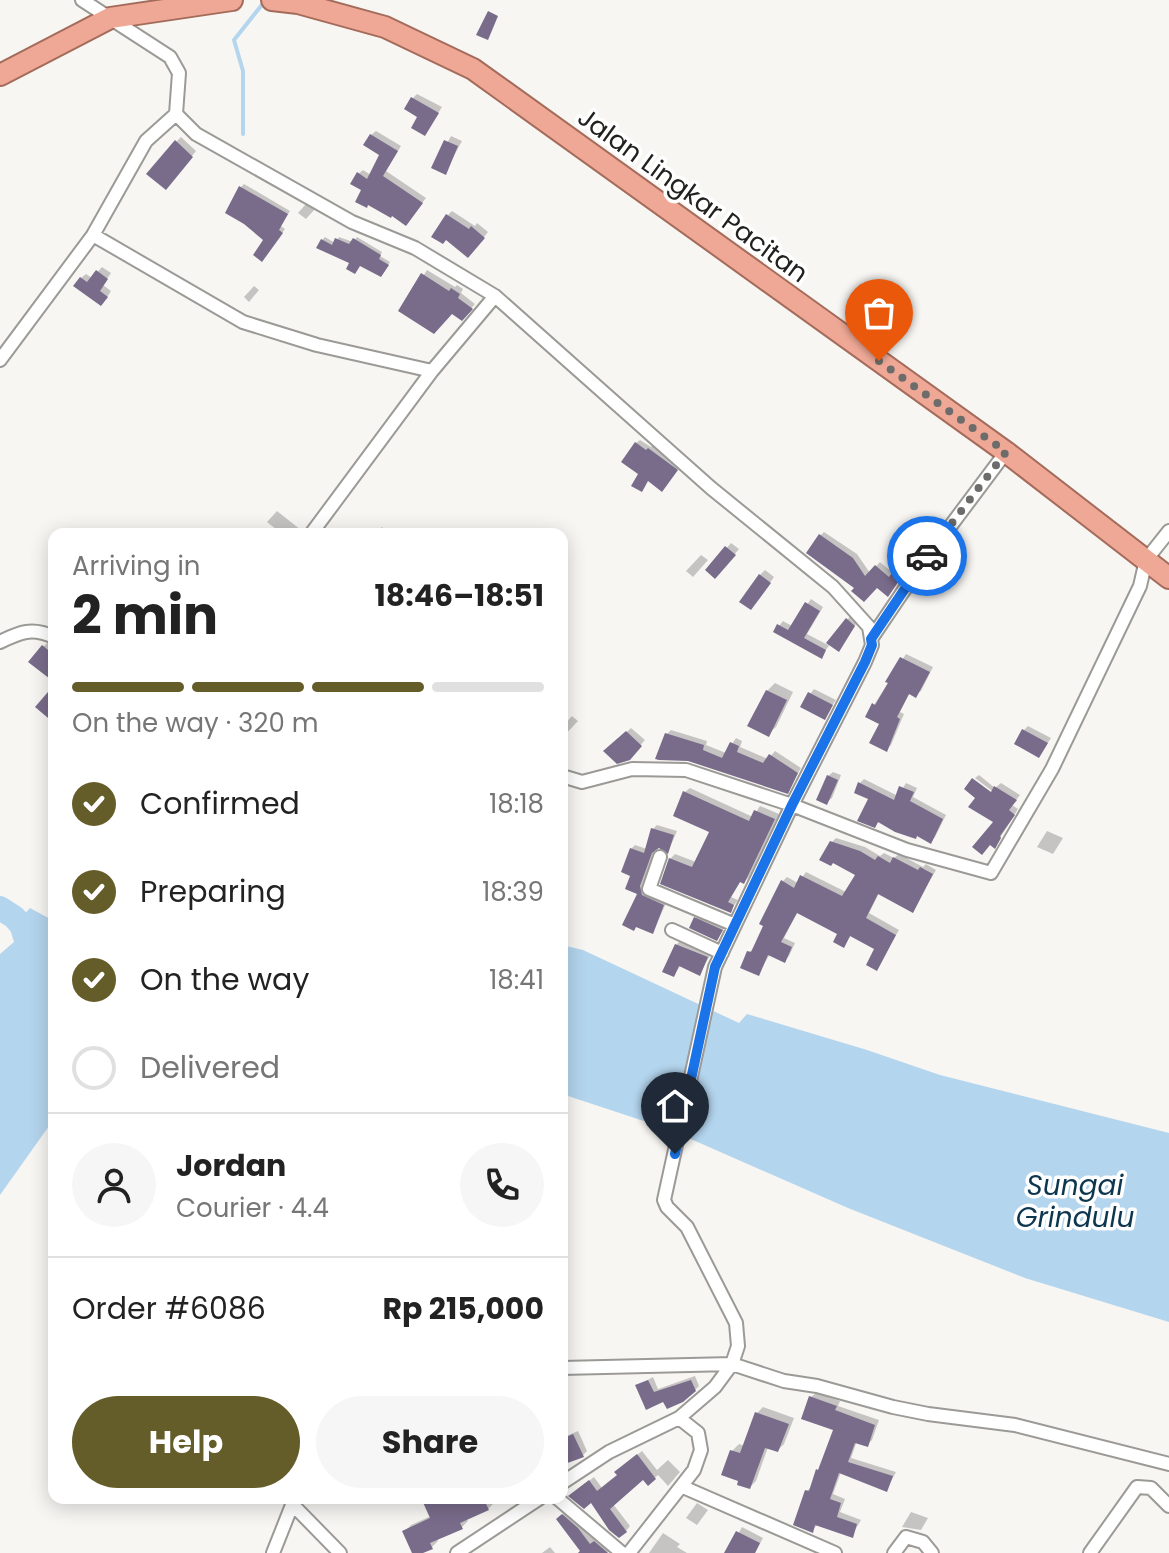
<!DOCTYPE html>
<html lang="en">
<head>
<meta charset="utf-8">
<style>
  body { margin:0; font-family:Poppins,sans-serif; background:#f6f6f6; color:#222; height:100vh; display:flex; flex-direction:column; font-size:30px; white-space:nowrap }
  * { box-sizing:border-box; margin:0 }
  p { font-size:26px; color:#767676 }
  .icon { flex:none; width:44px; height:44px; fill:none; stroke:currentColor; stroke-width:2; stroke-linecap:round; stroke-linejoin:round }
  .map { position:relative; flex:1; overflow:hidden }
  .sheet { position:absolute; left:48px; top:528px; width:520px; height:976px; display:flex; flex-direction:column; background:#fff; border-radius:16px; box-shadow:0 4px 20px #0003 }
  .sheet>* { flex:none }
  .pin { position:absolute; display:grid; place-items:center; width:68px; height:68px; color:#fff; margin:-82px -34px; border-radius:50% 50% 50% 0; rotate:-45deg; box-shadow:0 0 8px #0007 }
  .pin .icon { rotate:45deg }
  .courier { position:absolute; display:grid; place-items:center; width:80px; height:80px; margin:-40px; border:6px solid #1a73e8; border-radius:50%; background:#fff; color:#222; box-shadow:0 2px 10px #0007 }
  .headline em { font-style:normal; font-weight:700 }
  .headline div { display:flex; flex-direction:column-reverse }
  .headline { display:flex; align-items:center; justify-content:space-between; height:136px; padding:0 24px }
  h1 { font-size:52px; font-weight:700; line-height:60px }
  .bar { display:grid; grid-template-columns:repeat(4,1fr); gap:12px 8px; align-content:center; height:96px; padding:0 24px }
  .bar i { height:10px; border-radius:6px; background:#e0e0e0 }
  .bar .active { background:#645d29 }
  .bar p { grid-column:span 4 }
  .line { display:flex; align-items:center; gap:20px; padding:0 24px; border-top:2px solid #e0e0e0 }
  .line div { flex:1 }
  .round { display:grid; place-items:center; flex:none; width:84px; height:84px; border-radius:42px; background:#f6f6f6 }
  ol { padding:0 24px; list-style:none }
  li { display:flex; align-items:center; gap:24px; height:88px }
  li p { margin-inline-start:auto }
  li .icon { padding:8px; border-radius:50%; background:#645d29; color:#fff; stroke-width:4 }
  li:last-child { color:#767676 }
  li i { width:44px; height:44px; border:4px solid #e0e0e0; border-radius:50% }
  .primary-button { display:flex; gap:16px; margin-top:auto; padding:16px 24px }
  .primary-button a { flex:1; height:92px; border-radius:48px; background:#645d29; color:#fff; font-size:32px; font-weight:700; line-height:92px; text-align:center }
  .primary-button a+a { background:#f6f6f6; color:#222 }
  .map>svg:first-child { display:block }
  .water { fill:#b4d5ee }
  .shadow { fill:#0003 }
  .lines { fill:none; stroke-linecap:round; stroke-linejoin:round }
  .stream { stroke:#b4d5ee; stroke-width:4 }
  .river { stroke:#b4d5ee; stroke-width:24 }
  .building { fill:#796c8b }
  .minor-casing { stroke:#9b9a96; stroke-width:16 }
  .trunk-casing { stroke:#a46b5b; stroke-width:24 }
  .minor { stroke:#fff; stroke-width:12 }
  .trunk { stroke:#efa896; stroke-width:20 }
  .done { stroke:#6c6c6a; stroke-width:8; stroke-dasharray:0 14.4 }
  .route { stroke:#1a73e8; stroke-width:10 }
  .labels { text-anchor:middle; stroke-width:7; stroke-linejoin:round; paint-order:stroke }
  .street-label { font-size:26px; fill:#212120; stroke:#fff }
  .water-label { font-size:28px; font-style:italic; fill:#0d364f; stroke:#fff }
</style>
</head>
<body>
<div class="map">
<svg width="1169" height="1553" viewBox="0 0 1169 1553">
  <rect width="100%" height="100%" fill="#f7f6f3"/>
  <path class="water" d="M30,908L54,921V1119L0,1195V954L14,942L10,929Z
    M562,945L583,950L739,1023L747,1014L867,1050L940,1075L1169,1133V1322L1025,1278L848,1208L668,1129L562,1094Z"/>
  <path class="shadow" d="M417,94L442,107L425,134L413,98Z
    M376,131L401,146L386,171L426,198L410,219L358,174L363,170L371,175L382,155L371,135Z
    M451,136L462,141L445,172L434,167Z
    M181,137L196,151L170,183L176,142Z
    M244,184L290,211L281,226L285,229L265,256L266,240L241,187Z
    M306,204L315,209L306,219L298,213Z
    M452,211L475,226L477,223L488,232L473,251L448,215Z
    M325,237L335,243L339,237L353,242L357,237L382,252L380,256L390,262L384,272L352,262L322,240Z
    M102,267L111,273L103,285L111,291L106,299L81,278L86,274L92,278Z
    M427,270L455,287L457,285L463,289L461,293L475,304L462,319L452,312L401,310Z
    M254,286L259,290L249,302L244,297Z
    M640,440L651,447L653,445L680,466L665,486L641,473L636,443Z
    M277,511L301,530L298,534H282L267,522Z
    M382,527L389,534H375Z
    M824,532L857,554L870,573L880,562L894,574L901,566L906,570L892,590L877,585L857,587L820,536Z
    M731,543L739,549L720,572L708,570Z
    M701,555L708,560L693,577L686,571Z
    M765,570L774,577L756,603L760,575Z
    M811,599L823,607L807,634L828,645L851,615L858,621L842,645L830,644L821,657L779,626L783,621L792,626Z
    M49,641L54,646V679L43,647Z
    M906,654L933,667L921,691L916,695L910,692L900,712L904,714L891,745L886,750L882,724L874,705Z
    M775,683L793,692L776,727L768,734L767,691Z
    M814,689L836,700L824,717L810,694Z
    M572,716L578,721L562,738V727Z
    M1028,726L1051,738L1039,756L1024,730Z
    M631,728L645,740L628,759L606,751Z
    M671,730L707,741L706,745L726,753L736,738L742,741L740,747L768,759L775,751L801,768L787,792L667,734Z
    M833,772L841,775L832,798L827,802L828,776Z
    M979,775L995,788L1001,783L1020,795L1012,805L1018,809L995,846L997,800L1000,797L975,778Z
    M864,779L898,796L906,783L917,788L913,797L946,815L935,837L931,841L880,820L875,826L871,798L860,783Z
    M690,788L753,817L760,806L779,814L749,877L744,882L741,880L731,897L738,900L730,911L670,859L675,854L696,862L712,831L685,792Z
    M657,825L677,831L668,852L659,846L655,849L644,881L646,891L667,901L653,932L633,875L631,849L635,845L647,849L653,829Z
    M1047,831L1063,838L1053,854L1037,847Z
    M836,838L865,847L880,856L884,853L894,858L899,854L923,867L926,864L936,870L913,911L879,893L869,913L899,930L877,968V948L852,934L844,945L840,933L798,911L784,938L795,943L789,956L785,960L770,954L758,974L749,952L755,948L783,881L787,877L798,883L806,872L846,892L858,874L832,842Z
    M700,914L726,925L717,938L695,919Z
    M681,940L712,952L700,973L681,965L674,975L676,945Z
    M695,1376L699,1386L695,1390L664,1399L637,1386L653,1377L658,1389Z
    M816,1393L840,1401L838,1406L879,1420L872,1440L867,1445L857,1441L851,1458L896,1472L887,1489L841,1472L833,1494L845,1499L840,1512L861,1520L852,1535L818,1524L812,1531L807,1491L812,1486L835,1429L811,1397Z
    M763,1407L794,1418L784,1444L778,1450L768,1447L756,1481L750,1487L732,1451L739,1444L745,1446L757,1413Z
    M578,1431L587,1451L582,1456L562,1463V1438Z
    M642,1451L657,1470L668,1460L680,1472L668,1486L658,1475L648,1483L644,1477L613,1504L630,1526L626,1531L591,1500L575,1492L594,1477L602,1488L619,1475L621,1468Z
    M423,1498H492L494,1503L488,1509L466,1518L468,1521L462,1527L436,1538L438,1541L432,1547L414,1553L405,1531L411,1525L431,1516Z
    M697,1503L708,1510L697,1525L686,1518Z
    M567,1511L582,1524L596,1541L599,1538L612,1549L607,1553H578L582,1549L558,1519Z
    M911,1512L928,1518L921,1530L902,1527Z
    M742,1527L763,1538L755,1553H728Z
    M663,1533L680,1544L677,1547L687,1553H649Z
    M550,1547L555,1553H542Z"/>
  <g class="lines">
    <path class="stream" d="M243,134V71L234,40L265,1"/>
    <path class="river" d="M0,908L14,917L54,962"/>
  </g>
  <path class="building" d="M488,11L498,16L488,40L476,35Z
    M411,97L439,113L425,136L411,128L417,117L404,109Z
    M370,134L398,151L383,176L423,203L406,226L392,216L391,218L368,205L367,208L355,202L361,190L350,184L357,172L367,179L379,155L363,145Z
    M175,140L193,157L166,190L146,174Z
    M444,140L458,146L446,175L431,168Z
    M239,186L288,214L279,230L283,233L262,262L253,255L263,240L244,224L225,213Z
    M446,214L469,229L471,226L485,238L468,258L446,240L443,244L431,237Z
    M335,238L349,244L353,238L381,255L379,259L389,265L381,277L360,266L355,274L346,269L349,263L316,248L321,239L332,245Z
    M96,270L108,279L100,291L108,297L101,306L73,286L80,277L87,282Z
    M421,273L449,291L451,288L460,294L458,298L473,309L462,321L452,314L434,334L398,311Z
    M635,442L646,450L648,448L678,470L662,492L648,481L642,492L631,486L638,474L621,462Z
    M819,534L853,558L865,576L875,565L889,577L895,569L903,575L888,597L877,588L864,602L851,591L854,588L806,553Z
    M725,546L736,555L715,579L705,570Z
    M759,574L771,583L751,610L739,602Z
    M805,602L820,611L804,638L826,650L822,659L773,632L777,624L788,630Z
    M846,618L855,626L839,652L826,643Z
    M42,645L54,655V682L28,662Z
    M900,657L930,672L916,698L909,694L897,717L900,719L887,752L869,743L879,724L865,717L872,703L875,705L888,683L885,682Z
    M54,685V723L35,707Z
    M766,690L787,700L769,737L747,726Z
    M808,692L833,705L825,720L800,707Z
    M1022,729L1048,743L1039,758L1014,744Z
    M626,731L642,746L630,760L617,764L603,751Z
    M665,733L704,745L703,750L722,758L730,742L739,746L737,752L763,763L769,754L798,773L788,794L688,761L659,760L655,759Z
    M827,775L838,780L827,805L816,800Z
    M972,778L991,792L994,786L1017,800L1009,810L1015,815L1000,836L1001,838L995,849L990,845L982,855L972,847L993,822L968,807L975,798L964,789Z
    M858,782L894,800L899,786L914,792L910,801L943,819L931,844L917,836L916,839L895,832L878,822L875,828L857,821L868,799L854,793Z
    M683,791L749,821L754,810L775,819L744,884L740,882L728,902L734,905L731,913L660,884L669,858L692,867L709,832L673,816Z
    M651,828L674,835L668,854L659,848L652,853L640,886L642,895L664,905L653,934L636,927L634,931L622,925L637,894L625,889L630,876L621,872L630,848L644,853Z
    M830,841L860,851L875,860L878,856L890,863L893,857L918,870L920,867L933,874L913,913L878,894L866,918L896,935L877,971L866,965L874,949L850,936L844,948L833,942L837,934L797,913L781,942L792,947L785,963L768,955L759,976L740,968L747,951L751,952L763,926L759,924L781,880L794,888L800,875L842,896L855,875L833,863L831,866L819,860Z
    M694,917L723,930L717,941L689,928Z
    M675,944L708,957L700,976L679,966L674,977L662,972Z
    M648,1380L654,1392L691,1380L696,1391L683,1402L667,1409L663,1402L646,1410L635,1385Z
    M809,1396L837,1406L835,1410L875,1425L868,1447L855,1443L848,1462L893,1476L887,1492L839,1473L830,1499L841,1503L837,1517L857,1524L853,1538L815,1525L813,1533L793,1525L805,1490L809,1491L816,1469L818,1470L833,1430L801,1419Z
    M755,1412L789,1424L778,1452L765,1448L750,1489L737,1485L738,1481L721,1475L730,1450L740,1453Z
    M573,1434L584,1457L562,1465V1439Z
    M637,1454L656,1479L648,1486L643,1480L610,1509L627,1532L619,1538L609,1530L591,1503L584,1509L568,1496L589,1480L597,1491L617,1475L614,1472Z
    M421,1498H483L489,1510L460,1523L463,1529L430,1543L433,1549L423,1553H412L402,1531L430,1518Z
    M562,1514L578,1528L590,1544L594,1541L608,1553H578L580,1551L556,1519Z
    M736,1531L760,1543L755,1553H724Z"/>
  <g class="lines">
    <g class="minor-casing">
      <path id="minor" d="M82,0L170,57L179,73L176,114L196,134L352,222L415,248L495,296L711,488L833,587L869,627L872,645L865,662L792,805L715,967L664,1200L667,1207L687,1227L736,1323L738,1346L732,1364L715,1387L679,1418L609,1452L562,1483
        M93,235L243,322L317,345L432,371
        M0,360L93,235L146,141L176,114
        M311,534L432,371L495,296
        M871,639L919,568L1006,452
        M0,642C20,632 32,627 54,637
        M562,776L582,782L632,769L686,770L792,805L907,850L991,873L1052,769L1140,586L1146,560L1169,531
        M660,857L649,889L735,925
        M672,930L722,953
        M562,1368L732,1364L784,1381L817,1386L893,1407L928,1414L1015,1425L1169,1464
        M683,1487L835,1553
        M557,1498L622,1553
        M292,1504L340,1553
        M273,1553L294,1500
        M457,1553L540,1498
        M629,1553L694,1470L701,1450L698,1433L679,1418
        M894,1553L906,1537L923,1542L932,1553
        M1090,1553L1137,1487L1151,1488L1169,1506"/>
    </g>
    <g class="trunk-casing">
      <path id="trunk" d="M272,0L298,3L385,27L473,69L1006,452L1169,578
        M0,75L110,18L232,0"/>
    </g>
    <use href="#minor" class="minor"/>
    <use href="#trunk" class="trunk"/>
  </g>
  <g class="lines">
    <path class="done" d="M879,361L1006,452L927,556"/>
    <path class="route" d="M675,1154L715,967L792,805L865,662L872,645L871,639L927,556"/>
  </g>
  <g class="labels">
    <g class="street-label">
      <text transform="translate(693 195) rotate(36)" y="9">Jalan Lingkar Pacitan</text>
    </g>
    <g class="water-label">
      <text x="1075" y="1195">Sungai<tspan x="1075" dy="32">Grindulu</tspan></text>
    </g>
  </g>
</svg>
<div class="pin" style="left:879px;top:361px;background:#ea580c"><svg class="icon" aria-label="bag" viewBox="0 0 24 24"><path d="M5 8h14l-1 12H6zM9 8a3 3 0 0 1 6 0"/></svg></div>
<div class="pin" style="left:675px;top:1154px;background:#1f2937"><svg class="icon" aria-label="home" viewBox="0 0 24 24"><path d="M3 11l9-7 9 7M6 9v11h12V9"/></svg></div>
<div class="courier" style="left:927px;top:556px"><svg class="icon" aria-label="car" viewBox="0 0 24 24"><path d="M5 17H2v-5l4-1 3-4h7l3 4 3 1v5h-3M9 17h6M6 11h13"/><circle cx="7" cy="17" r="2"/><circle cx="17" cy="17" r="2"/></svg></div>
<section class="sheet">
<div class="headline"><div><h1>2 min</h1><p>Arriving in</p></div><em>18:46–18:51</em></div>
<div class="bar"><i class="active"></i><i class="active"></i><i class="active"></i><i></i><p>On the way · 320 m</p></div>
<ol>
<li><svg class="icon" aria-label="check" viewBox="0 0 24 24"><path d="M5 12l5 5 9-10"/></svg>Confirmed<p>18:18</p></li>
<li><svg class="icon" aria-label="check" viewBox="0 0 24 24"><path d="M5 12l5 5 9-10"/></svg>Preparing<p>18:39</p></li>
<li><svg class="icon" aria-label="check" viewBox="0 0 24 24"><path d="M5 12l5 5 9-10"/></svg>On the way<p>18:41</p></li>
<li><i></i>Delivered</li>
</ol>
<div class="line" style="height:144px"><a class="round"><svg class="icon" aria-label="person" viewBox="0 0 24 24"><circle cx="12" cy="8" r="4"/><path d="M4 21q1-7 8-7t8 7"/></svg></a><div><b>Jordan</b><p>Courier · 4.4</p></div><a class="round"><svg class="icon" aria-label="phone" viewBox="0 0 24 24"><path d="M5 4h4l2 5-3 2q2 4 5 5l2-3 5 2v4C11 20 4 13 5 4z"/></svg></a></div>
<div class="line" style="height:104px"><div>Order #6086</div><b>Rp 215,000</b></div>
<div class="primary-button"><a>Help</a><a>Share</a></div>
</section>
</div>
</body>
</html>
